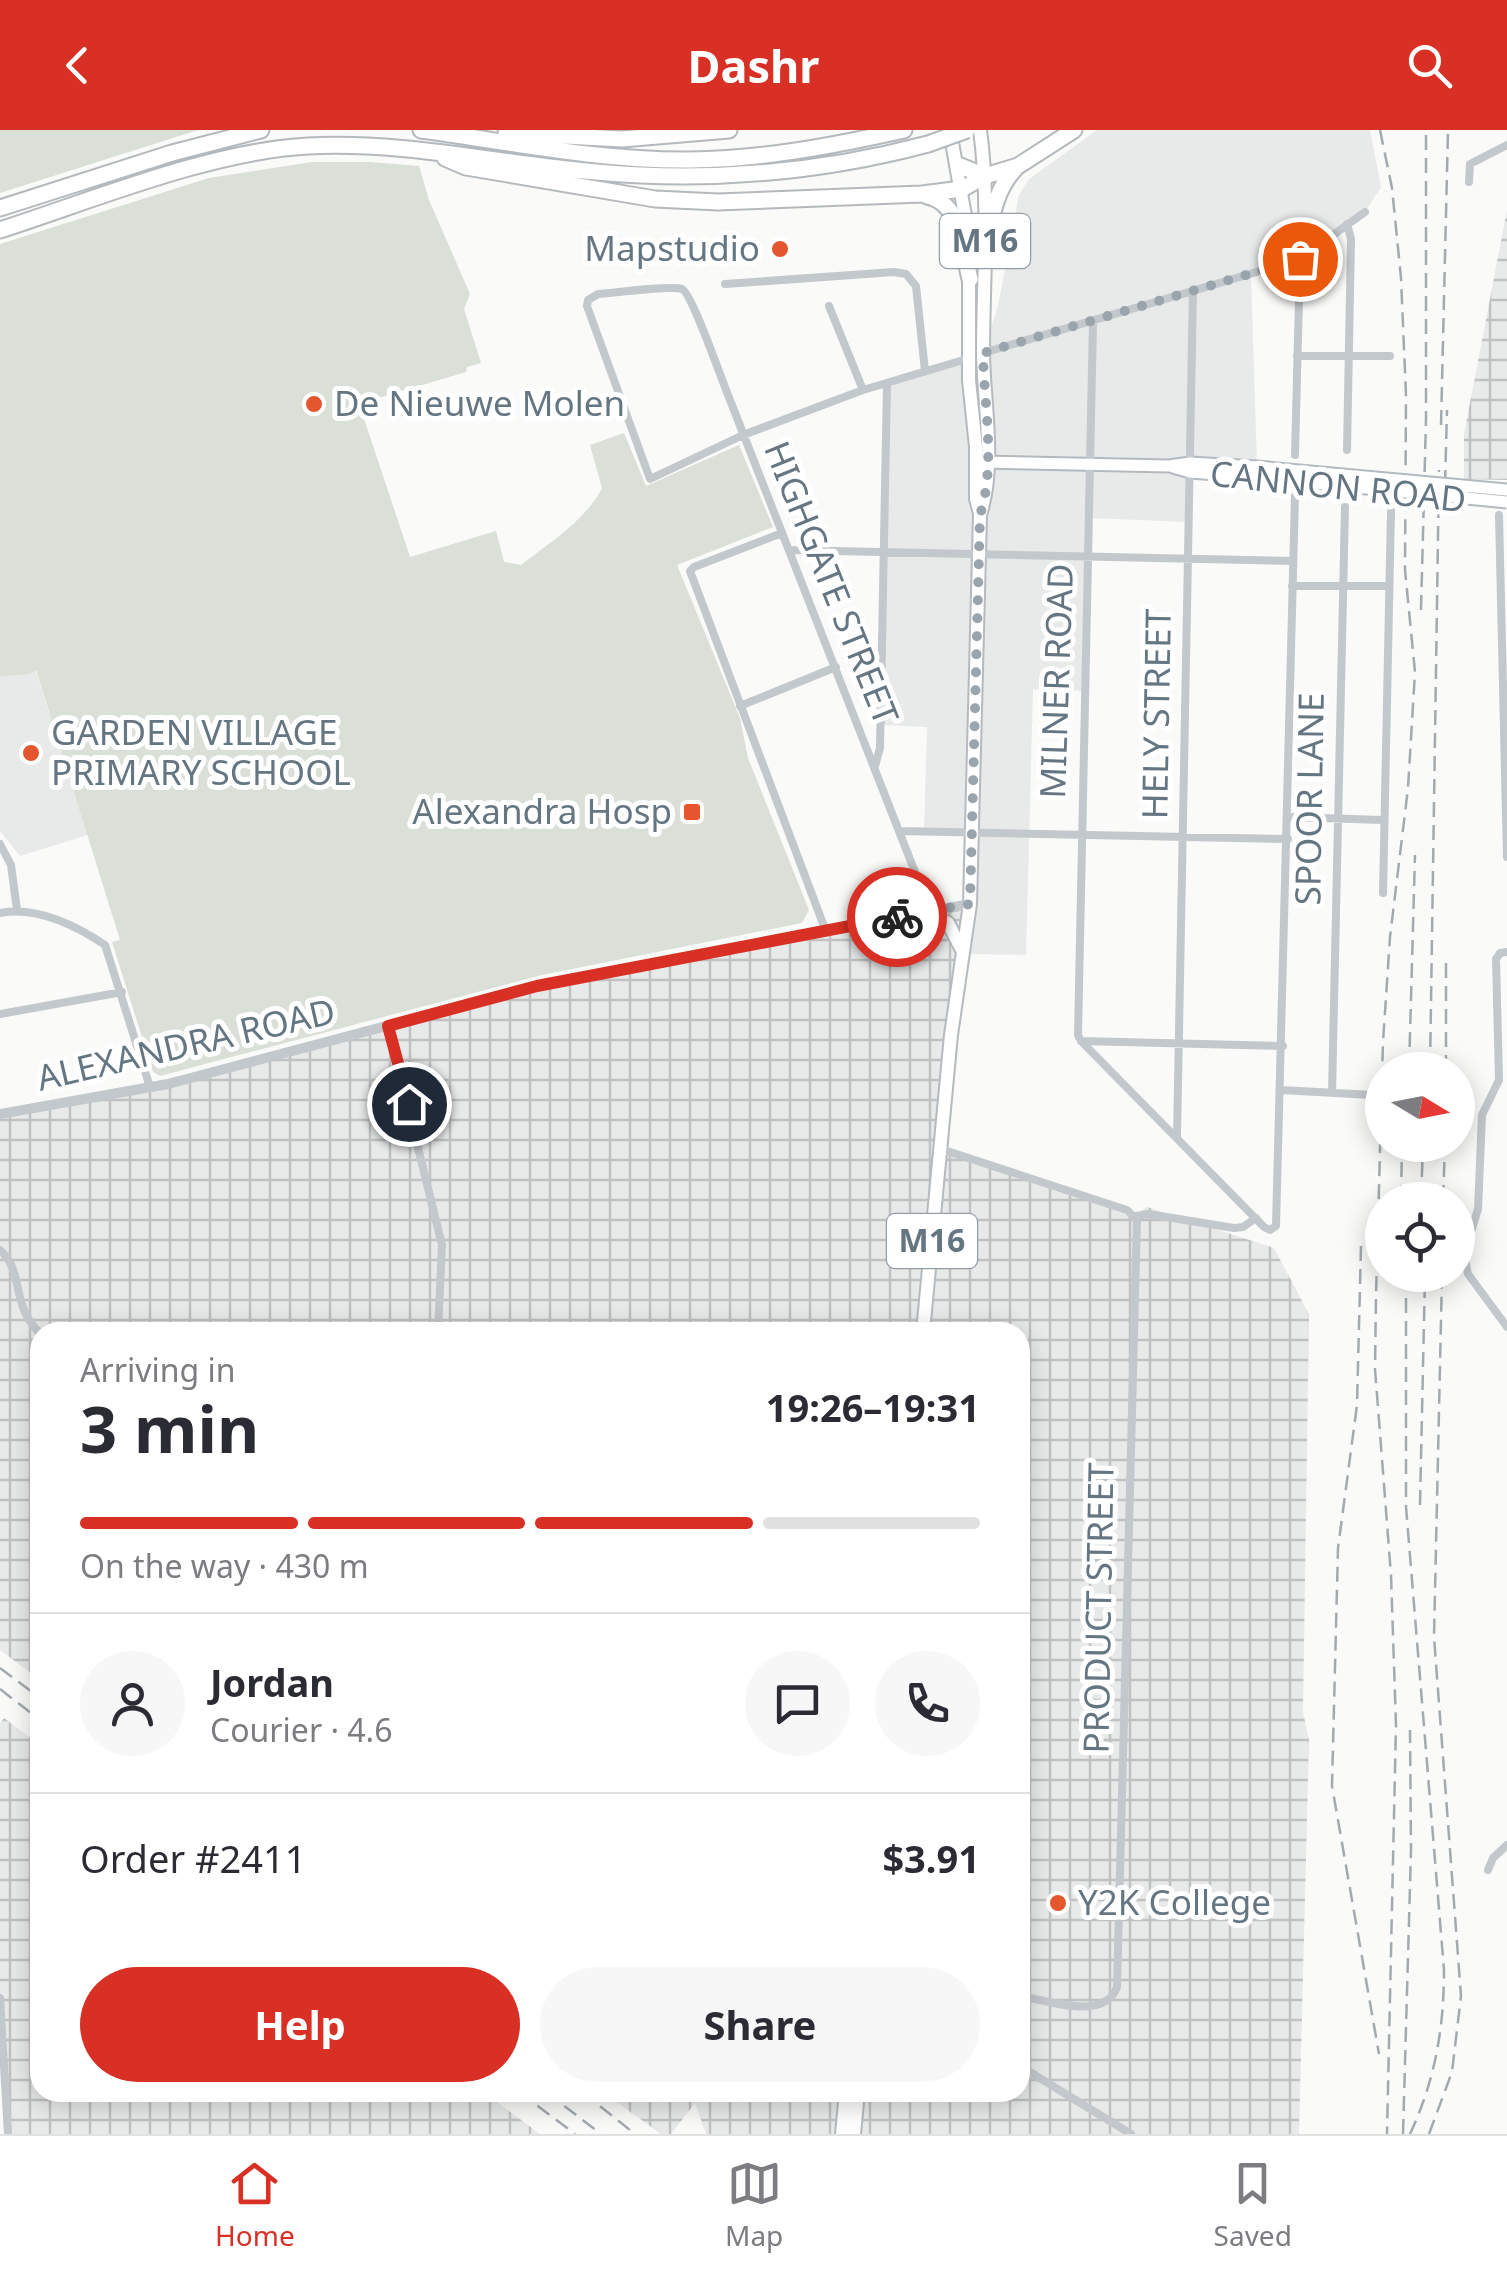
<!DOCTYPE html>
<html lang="en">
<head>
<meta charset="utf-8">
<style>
  body { margin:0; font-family:"Noto Sans",sans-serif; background:#f7f7f7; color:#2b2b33; height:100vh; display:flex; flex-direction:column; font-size:38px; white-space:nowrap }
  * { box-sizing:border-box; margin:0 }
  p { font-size:32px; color:#7c7c81 }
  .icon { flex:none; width:55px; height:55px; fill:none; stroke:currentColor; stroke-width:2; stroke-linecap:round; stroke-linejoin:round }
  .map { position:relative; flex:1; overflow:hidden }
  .side { position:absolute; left:30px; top:1192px; width:1000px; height:780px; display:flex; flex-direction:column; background:#fff; border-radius:30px; box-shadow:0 5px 25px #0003 }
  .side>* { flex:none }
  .needle { width:65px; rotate:100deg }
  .buttons { position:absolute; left:1365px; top:922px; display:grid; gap:20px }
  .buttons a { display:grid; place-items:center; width:110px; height:110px; border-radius:50%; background:#fff; box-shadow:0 5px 25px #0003; font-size:50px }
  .pin { position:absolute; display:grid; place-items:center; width:85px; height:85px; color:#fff; margin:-42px; border:5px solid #fff; border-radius:50%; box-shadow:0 2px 10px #0007 }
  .courier { position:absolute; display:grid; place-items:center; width:100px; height:100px; margin:-50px; border:8px solid #d93025; border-radius:50%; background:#fff; color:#222; box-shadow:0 2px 12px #0007 }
  .summary em { font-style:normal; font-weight:700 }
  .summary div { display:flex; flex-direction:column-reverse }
  .summary { display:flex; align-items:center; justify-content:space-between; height:170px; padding:0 50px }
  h1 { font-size:65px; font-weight:700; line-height:75px }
  .bar { display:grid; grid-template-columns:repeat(4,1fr); gap:15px 10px; align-content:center; height:120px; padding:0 50px }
  .bar i { height:12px; border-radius:8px; background:#e1e1e2 }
  .bar .on { background:#d93025 }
  .bar p { grid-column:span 4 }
  .line { display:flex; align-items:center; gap:25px; padding:0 50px; border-top:2px solid #e1e1e2 }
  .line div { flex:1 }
  .round { display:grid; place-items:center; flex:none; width:105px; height:105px; border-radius:52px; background:#f7f7f7 }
  .button { display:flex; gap:20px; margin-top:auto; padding:20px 50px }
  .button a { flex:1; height:115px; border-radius:60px; background:#d93025; color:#fff; font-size:40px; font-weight:700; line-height:115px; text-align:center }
  .button a+a { background:#f7f7f7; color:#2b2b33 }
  header { display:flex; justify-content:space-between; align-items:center; height:130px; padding:0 50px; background:#d93025; color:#fff; font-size:45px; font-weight:700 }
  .tab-bar { display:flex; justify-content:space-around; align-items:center; height:140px; border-top:2px solid #e1e1e2; background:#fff; font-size:28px; color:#7c7c81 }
  .tab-bar a { display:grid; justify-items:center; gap:5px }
  .tab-bar .on { color:#d93025 }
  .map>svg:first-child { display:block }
  .built { fill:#e8e9e9 }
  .industrial { fill:url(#industrial-grid) }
  .grass { fill:#dadfd7 }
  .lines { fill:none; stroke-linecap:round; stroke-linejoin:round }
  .secondary-casing { stroke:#b3babf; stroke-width:15 }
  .primary-casing { stroke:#b5babe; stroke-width:16 }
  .motorway-casing { stroke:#b4b9bd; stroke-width:19 }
  .minor { stroke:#c3c8cc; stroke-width:8 }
  .tertiary { stroke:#c3c8cc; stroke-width:10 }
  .secondary { stroke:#fff; stroke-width:11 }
  .primary { stroke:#fff; stroke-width:12 }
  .motorway { stroke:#fff; stroke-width:15 }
  .rail { stroke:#a2aab0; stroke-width:2.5; stroke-dasharray:15 8; stroke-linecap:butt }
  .secondary-bridge-casing { stroke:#b3babf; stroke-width:15; stroke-linecap:butt }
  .motorway-bridge-casing { stroke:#b4b9bd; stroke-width:19; stroke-linecap:butt }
  .secondary-bridge { stroke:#fff; stroke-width:11 }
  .motorway-bridge { stroke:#fff; stroke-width:15 }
  .done { stroke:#99a4ac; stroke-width:10; stroke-dasharray:0 18 }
  .route { stroke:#d93025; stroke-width:12 }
  .poi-dot { fill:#e4572e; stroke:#fff; stroke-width:4 }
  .labels { text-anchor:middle; stroke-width:10; stroke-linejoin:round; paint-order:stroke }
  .shield { fill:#fff; stroke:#939fa8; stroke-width:2.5 }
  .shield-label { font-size:32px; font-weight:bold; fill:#657683 }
  .poi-label { font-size:35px; fill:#657683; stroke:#fff; text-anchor:start }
  .street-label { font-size:35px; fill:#657683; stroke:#fff }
</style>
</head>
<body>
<header><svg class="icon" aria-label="back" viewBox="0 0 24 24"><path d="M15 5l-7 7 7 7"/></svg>Dashr<svg class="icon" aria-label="search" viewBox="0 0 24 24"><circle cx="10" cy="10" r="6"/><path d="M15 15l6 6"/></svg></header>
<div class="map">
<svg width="1507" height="2004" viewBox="0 0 1507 2004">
  <defs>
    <pattern id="industrial-grid" width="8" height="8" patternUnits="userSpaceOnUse" patternTransform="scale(2.5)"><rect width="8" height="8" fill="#e8e9e9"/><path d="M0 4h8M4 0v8" fill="none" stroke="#c0c1c2"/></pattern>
  </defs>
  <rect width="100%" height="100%" fill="#fafaf8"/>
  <path class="built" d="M1097,0H1370L1381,57L1365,82L1300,129L1251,144L1257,337L1191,333L1189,392L1089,388L1085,561L1033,559L1026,825L964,824L973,704L924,702L927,597L881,595L887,253L968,229L969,259L986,332L983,223L998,176L1019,65L1029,49Z
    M35,539L88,705L20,726L0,701V546Z"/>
  <path class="industrial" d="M1507,80V350L1464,349V304Z
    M970,774L942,1018L1134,1085L1147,1077L1274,1118L1309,1184L1303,1582L1309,1610L1299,2004H706L695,1973L671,2004H661L604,1963L1020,1962V1202H40V1550L0,1520V984L168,954L537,856Z
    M4,1588L40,1615V1962L485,1963L540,2004H8L0,1868V1593Z"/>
  <path class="grass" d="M0,0H198L0,63Z
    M312,32H370L419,36L429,70L470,164L464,179L481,233L467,237L466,242L359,274L410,427L496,401L504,432L521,435C548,414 587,389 602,358L590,315L624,303L646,356L739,315L773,397L677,435L740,588L748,628L809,780L802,793L542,845L160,946L153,942L112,812L120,810L36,540L30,544L0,546V114L209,48Z"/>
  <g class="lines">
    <g class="secondary-casing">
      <path id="secondary" d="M982,332L1169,336L1190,333L1257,337
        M1173,337L1190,342L1255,347"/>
    </g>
    <g class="primary-casing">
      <path id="primary" d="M950,1L969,108V250L976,317V369L980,383
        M927,782L948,793L963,822
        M923,1202L951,905L970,774L980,385C996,336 984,275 983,224C983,149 990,74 980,0
        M842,2004L846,1962
        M854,2004L858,1962"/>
    </g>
    <g class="motorway-casing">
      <path id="motorway" d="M421,0C510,12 600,31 690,30C763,29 833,16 904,0
        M506,3L622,9L729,0
        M445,28L466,37L655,69L718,72L922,64L962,59L985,46L1018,36L1074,0
        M958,35L985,46
        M927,66C963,74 962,119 970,149
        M0,78L172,23L261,0
        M0,100C93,70 211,21 308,16C405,11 500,34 596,42C708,52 819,43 928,14
        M985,121C991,91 994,61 1015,39"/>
    </g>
    <path class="minor" d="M1469,52L1470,34L1507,15
      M725,154L894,142L906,144L916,156L925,241
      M829,176L863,260
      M983,223L1300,129L1365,82
      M1297,226H1390
      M1347,320L1351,109L1347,94
      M1295,325L1300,129
      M1499,385L1507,727
      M782,403L694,437L690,441L825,799
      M789,420L1293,431
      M1292,456H1388
      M740,576L836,537
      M875,636L880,618L887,253
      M1289,687L1383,690
      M900,701L1288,709
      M0,714L11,735L17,780
      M1383,763L1391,381
      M924,765C860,599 793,435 730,270C723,254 692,163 682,159C672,155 613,163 598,164L588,170L587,176L650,349L743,305L863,260L970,228
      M0,783C37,776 75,795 105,815L150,957
      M1507,822L1500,823L1496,829L1499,950L1482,985L1478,1079L1464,1125L1468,1144L1507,1197
      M0,884L122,862
      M388,896L442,1115L438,1202
      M1081,911L1264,1097L1270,1100L1276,1096L1295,366
      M1081,911L1078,905L1093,191
      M1081,911L1283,916
      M1281,960L1372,965
      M1332,963L1345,377
      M1177,1007L1193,161
      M941,1019L1127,1080L1137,1090L1117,1857C1105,1892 1047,1870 1020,1866
      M1136,1086L1148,1084L1234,1098L1243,1097L1256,1088
      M0,1120C25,1142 10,1175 40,1203
      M1488,1740L1493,1728L1507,1715
      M0,1868L8,2004
      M1020,1936L1131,2004"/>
    <path class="tertiary" d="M0,984L168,954L537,856L970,774"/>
    <use href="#secondary" class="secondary"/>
    <use href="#primary" class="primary"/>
    <use href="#motorway" class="motorway"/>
    <path class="rail" d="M1380,0L1392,58L1401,148L1406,265L1405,440L1415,542L1408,658L1390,807L1383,912L1376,1166L1375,1239L1391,1445L1396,1595L1387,2004
      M1441,295L1448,0
      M1445,355L1447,280
      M1421,480L1426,289V0
      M1409,940L1415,725
      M1430,940L1439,340
      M1446,940V830
      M1401,1070L1402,1015
      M1421,1070L1423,1015
      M1443,1070L1445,1015
      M1361,1116L1357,1275L1338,1418L1332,1656L1379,1924
      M1406,1145V1377L1444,1840C1444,1899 1435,1950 1410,2004
      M1420,1375L1425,1145
      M0,1538L40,1568
      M0,1559L40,1590
      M519,1962L575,2004
      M546,1962L601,2004
      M582,1962L635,2004
      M1403,2004L1411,1720L1410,1600
      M1429,2004L1452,1942L1461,1866L1434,1507L1442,1145"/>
    <g class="secondary-bridge-casing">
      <path id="secondary-bridge" d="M1257,337L1507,360
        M1255,347L1507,372"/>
    </g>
    <g class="motorway-bridge-casing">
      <path id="motorway-bridge" d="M928,14L967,0"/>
    </g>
    <use href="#secondary-bridge" class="secondary-bridge"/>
    <use href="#motorway-bridge" class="motorway-bridge"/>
  </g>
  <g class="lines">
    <path class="done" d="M897,787L970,774L980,385C996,335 984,275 983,223L1300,129"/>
    <path class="route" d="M409,974L388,896L537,856L897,787"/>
  </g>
  <g class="poi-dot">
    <circle cx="780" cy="119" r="10"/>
    <circle cx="314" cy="274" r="10"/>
    <circle cx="31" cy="623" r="10"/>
    <rect x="682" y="672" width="20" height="20" rx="5"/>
    <circle cx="1058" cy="1773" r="10"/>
  </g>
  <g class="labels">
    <g class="shield">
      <rect x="940" y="84" width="90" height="54" rx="8"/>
      <rect x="887" y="1084" width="90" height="54" rx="8"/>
    </g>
    <g class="shield-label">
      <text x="985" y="122">M16</text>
      <text x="932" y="1122">M16</text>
    </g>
    <g class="poi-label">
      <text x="760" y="131" text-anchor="end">Mapstudio</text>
      <text x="334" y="286">De Nieuwe Molen</text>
      <text x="51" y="615">GARDEN VILLAGE<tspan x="51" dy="40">PRIMARY SCHOOL</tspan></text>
      <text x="672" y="694" text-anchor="end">Alexandra Hosp</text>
      <text x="1078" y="1785">Y2K College</text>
    </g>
    <g class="street-label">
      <text transform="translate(1338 357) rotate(6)" y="12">CANNON ROAD</text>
      <text transform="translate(831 453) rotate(68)" y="12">HIGHGATE STREET</text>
      <text transform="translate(1057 551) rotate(-88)" y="12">MILNER ROAD</text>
      <text transform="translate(1157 584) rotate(-89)" y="12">HELY STREET</text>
      <text transform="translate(1310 669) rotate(-89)" y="12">SPOOR LANE</text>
      <text transform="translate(186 915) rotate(-13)" y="12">ALEXANDRA ROAD</text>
      <text transform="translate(1099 1478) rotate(-89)" y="12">PRODUCT STREET</text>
    </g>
  </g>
</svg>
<div class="buttons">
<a><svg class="needle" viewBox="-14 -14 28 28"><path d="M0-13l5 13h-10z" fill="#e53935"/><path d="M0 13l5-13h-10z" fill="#7c7c81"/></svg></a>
<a><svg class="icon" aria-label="locate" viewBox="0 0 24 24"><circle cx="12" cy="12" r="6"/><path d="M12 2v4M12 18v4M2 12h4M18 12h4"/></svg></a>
</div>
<div class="pin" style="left:1300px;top:129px;background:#ea580c"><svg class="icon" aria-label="bag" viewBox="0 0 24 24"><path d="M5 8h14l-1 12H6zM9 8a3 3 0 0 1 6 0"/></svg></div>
<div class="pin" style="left:409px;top:974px;background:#1f2937"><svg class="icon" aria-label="home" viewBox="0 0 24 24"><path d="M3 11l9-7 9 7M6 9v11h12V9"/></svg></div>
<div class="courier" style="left:897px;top:787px"><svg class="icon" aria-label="bike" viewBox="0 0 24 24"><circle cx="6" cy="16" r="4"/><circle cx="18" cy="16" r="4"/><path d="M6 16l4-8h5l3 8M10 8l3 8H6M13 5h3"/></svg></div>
<section class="side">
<div class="summary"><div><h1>3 min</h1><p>Arriving in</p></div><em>19:26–19:31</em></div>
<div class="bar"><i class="on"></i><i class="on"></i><i class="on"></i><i></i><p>On the way · 430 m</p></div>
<div class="line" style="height:180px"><a class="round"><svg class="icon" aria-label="person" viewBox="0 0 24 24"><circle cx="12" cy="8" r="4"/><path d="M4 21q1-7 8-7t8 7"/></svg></a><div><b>Jordan</b><p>Courier · 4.6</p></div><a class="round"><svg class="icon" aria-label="chat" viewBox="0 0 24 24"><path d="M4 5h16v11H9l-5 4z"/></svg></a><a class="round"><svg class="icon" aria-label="phone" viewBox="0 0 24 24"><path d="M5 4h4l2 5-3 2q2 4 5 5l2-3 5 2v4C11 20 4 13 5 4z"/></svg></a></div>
<div class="line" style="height:130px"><div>Order #2411</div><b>$3.91</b></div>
<div class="button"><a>Help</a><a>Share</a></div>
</section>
</div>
<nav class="tab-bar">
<a class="on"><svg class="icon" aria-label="home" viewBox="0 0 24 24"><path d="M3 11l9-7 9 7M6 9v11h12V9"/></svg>Home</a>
<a><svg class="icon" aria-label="map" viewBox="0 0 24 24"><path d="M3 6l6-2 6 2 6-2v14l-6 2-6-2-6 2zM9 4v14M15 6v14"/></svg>Map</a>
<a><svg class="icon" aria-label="saved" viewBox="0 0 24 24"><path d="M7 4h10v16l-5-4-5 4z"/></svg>Saved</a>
</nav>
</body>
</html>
